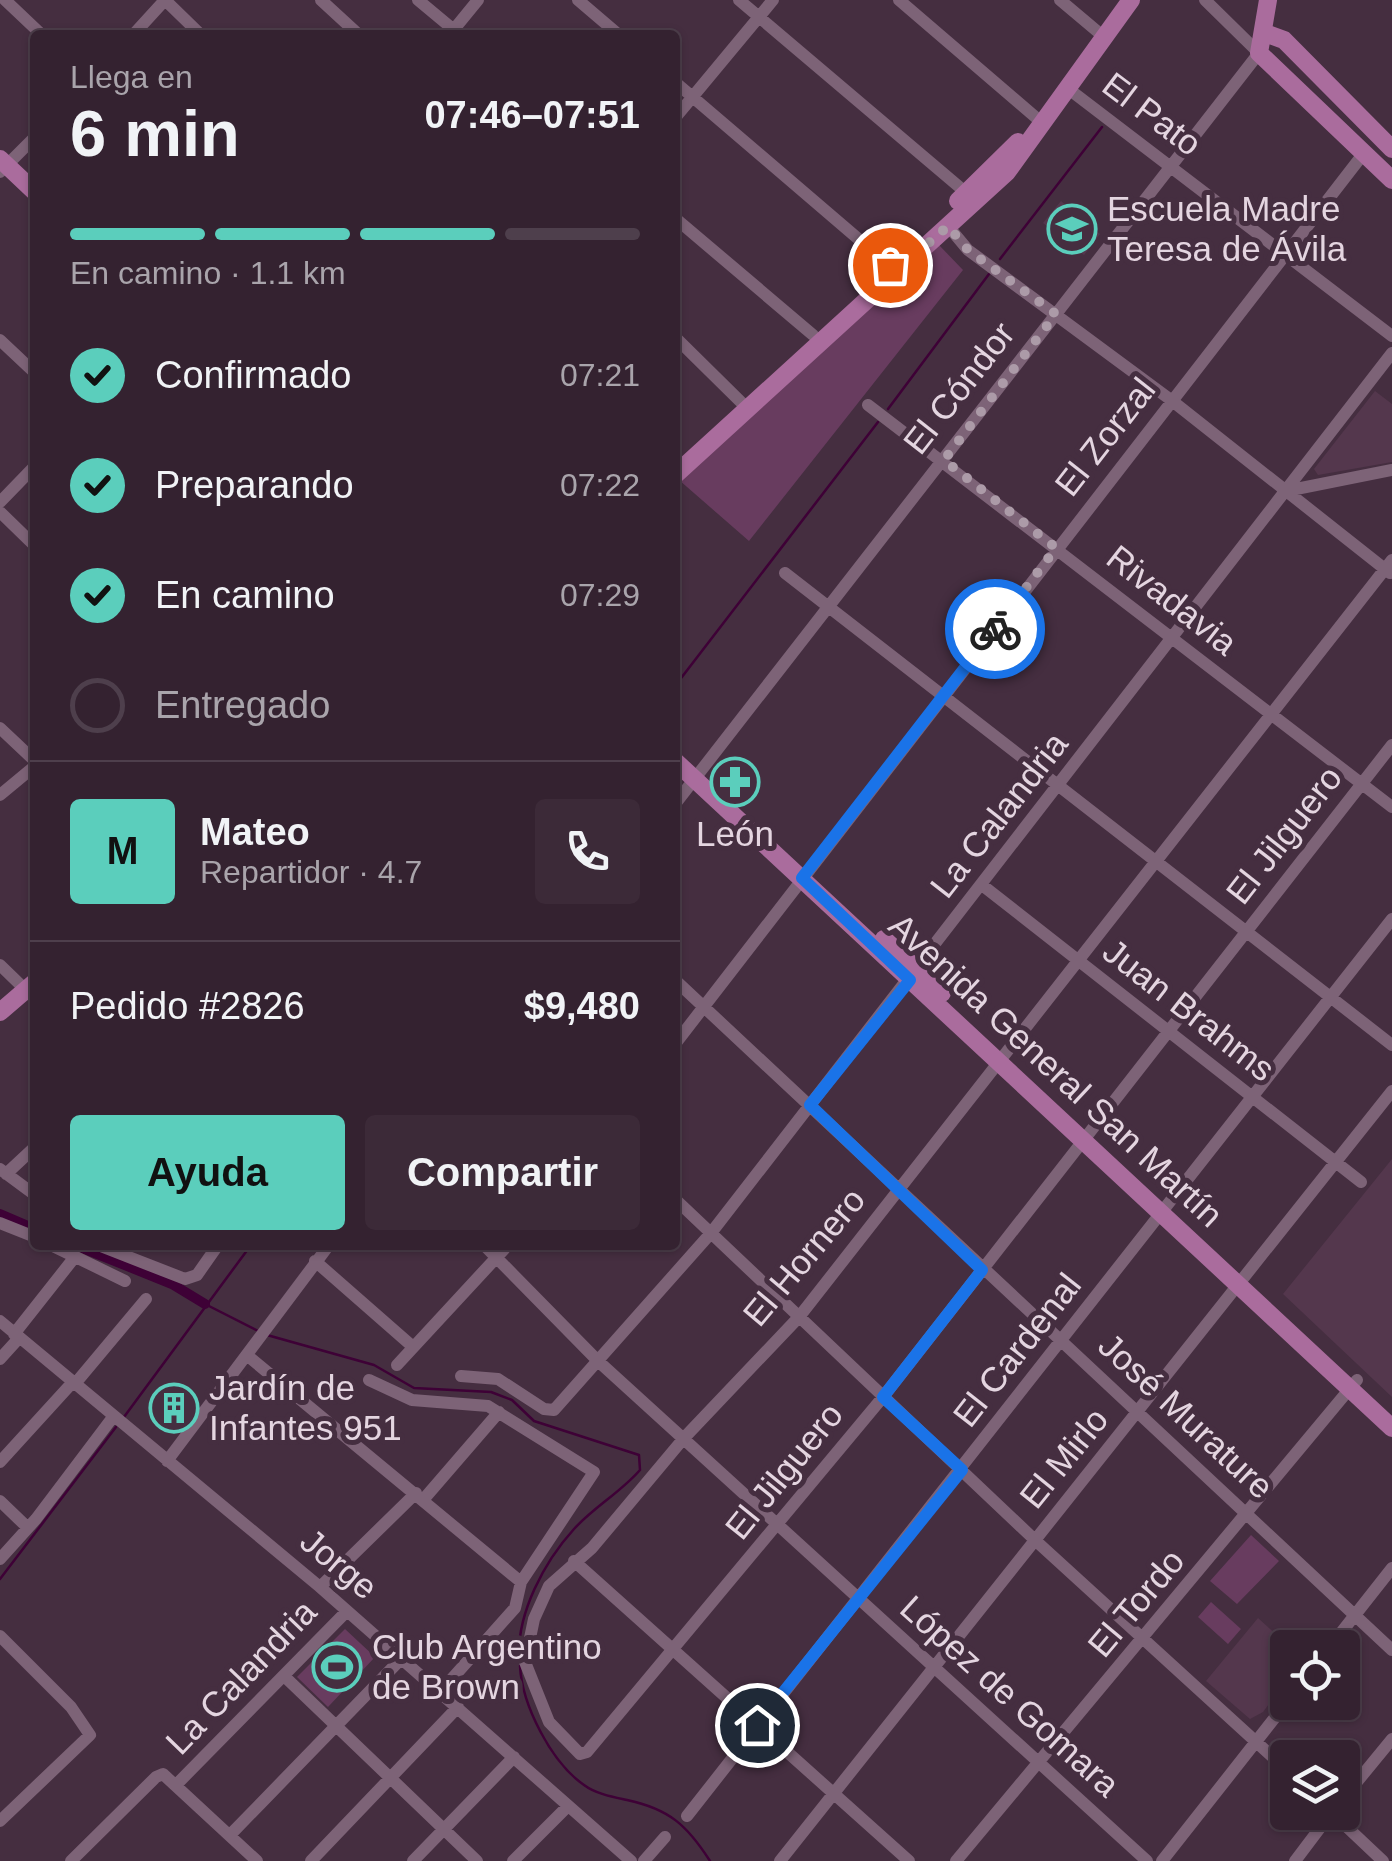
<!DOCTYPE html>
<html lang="es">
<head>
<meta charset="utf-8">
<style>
  body { margin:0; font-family:Helvetica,sans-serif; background:#3c2a38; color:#f1f3f6; height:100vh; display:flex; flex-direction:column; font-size:38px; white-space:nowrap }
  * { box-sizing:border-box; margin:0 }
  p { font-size:32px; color:#a9a4ab }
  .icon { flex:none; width:55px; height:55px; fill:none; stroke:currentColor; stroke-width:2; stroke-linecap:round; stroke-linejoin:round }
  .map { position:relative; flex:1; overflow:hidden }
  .drawer { position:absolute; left:30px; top:30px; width:650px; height:1220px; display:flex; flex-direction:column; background:#342230; border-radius:10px; box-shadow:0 2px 8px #0004,0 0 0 2px #4e3f4c }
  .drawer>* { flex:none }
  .tools { position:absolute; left:1270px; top:1630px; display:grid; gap:20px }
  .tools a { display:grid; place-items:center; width:90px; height:90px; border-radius:10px; background:#342230; box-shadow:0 2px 8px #0004,0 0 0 2px #4e3f4c; font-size:50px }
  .pin { position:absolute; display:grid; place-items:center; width:85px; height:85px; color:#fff; margin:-42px; border:5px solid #fff; border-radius:50%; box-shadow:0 2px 10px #0007 }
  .courier { position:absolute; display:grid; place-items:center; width:100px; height:100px; margin:-50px; border:8px solid #1a73e8; border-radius:50%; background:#fff; color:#222; box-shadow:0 2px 12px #0007 }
  .head em { font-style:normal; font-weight:700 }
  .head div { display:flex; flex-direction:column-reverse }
  .head { display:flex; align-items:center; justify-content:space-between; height:170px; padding:0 40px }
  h1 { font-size:65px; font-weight:700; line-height:75px }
  .bar { display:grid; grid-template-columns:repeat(4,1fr); gap:15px 10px; align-content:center; height:120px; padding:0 40px }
  .bar i { height:12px; border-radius:8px; background:#4e3f4c }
  .bar .selected { background:#5bcebc }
  .bar p { grid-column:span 4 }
  .line { display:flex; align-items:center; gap:25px; padding:0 40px; border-top:2px solid #4e3f4c }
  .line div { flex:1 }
  .round { display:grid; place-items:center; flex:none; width:105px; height:105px; border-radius:10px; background:#3c2a38 }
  ol { padding:0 40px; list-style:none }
  li { display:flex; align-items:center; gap:30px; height:110px }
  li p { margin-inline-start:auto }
  li .icon { padding:10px; border-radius:50%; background:#5bcebc; color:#111; stroke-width:4 }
  li:last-child { color:#a9a4ab }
  li i { width:55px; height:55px; border:5px solid #4e3f4c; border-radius:50% }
  .primary-button { display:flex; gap:20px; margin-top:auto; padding:20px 40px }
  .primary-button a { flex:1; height:115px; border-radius:10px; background:#5bcebc; color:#111; font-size:40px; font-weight:700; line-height:115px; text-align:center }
  .primary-button a+a { background:#3c2a38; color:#f1f3f6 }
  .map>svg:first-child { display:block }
  .built { fill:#54374d }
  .green { fill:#683c5f }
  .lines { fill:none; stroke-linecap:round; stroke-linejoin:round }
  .stream { stroke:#3e0136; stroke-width:2.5 }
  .canal { stroke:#3e0136; stroke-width:10 }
  .minor { stroke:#7d6377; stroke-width:12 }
  .major { stroke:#aa6c9d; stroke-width:18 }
  .done { stroke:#ac9ba8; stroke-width:10; stroke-dasharray:0 18 }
  .route { stroke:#1a73e8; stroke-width:12 }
  .labels { text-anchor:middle; stroke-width:10; stroke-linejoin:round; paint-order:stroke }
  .street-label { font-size:35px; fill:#e4d5e0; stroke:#452e40 }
  .poi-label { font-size:35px; fill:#e4d5e0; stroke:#452e40; text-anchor:start }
</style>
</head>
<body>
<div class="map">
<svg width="1392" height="1861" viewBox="0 0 1392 1861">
  <rect width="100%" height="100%" fill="#452e40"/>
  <path class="built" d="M1061,201L1100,234L1084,255L1043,223Z
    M1375,391L1392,404V462L1318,475L1314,469Z
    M1392,1159V1397L1283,1294Z
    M1258,1618L1290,1647L1287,1679L1263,1712L1250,1719L1206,1681Z"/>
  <path class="green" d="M939,245L963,270L749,541L679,480Z
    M1251,1535L1279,1561L1237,1604L1210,1581Z
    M1211,1602L1241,1629L1228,1644L1198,1617Z
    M345,1629L375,1657L328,1707L297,1677Z"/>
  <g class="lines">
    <path class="stream" d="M1000,259L1102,127
      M888,409L989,274
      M675,686L878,422
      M205,1304L260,1332
      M267,1335L374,1365L414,1388L491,1392L512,1400L534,1421L639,1455L640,1470C621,1492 594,1507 574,1529C544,1562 517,1613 519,1658
      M124,1417L251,1245
      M0,1579L116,1427
      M520,1666C522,1705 551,1762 584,1785C596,1794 613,1797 627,1800C669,1809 687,1825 710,1861"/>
    <path class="canal" d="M0,1214L35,1229
      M75,1245L172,1284L205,1304"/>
    <path class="minor" d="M5,0L42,35
      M165,0L201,35
      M321,0L359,35
      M418,0L460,35
      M578,0L619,35
      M739,0L970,196
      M899,0L1040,121
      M1060,0L1104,37
      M451,33L478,0
      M133,35L165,0
      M675,82L897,272
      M1066,87L1392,336
      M675,118L773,0
      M0,172L35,137
      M675,218L813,335
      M948,226L968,250L1171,400L1390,573
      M675,337L749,410
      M0,340L35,373
      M868,405L1392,807
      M1286,491L1392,470
      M0,502L35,466
      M0,512L35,546
      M1392,560L799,1317L684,1438L592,1548L549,1586L534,1619L525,1662L549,1722L580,1754L587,1752L883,1397L1392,745
      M785,573L1392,1045
      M0,728L35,761
      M0,795L35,766
      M675,804L1259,53L1205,0
      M982,885L1361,1182
      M0,965L35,999
      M675,980L1392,1650
      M675,1044L1364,153
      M0,1169L35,1195
      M6,1174L35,1147
      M675,1199L1036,1541L1288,1771
      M0,1223L35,1237
      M51,1245L125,1281
      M98,1245L185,1279L197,1275L218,1245
      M484,1245L598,1361L1147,1861
      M315,1261L412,1346
      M0,1321L320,1587L631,1861
      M14,1334L74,1258
      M249,1357L521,1582
      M0,1359L19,1338
      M397,1365L508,1245
      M461,1376L498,1379L544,1409L554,1410L711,1233L1392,353
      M369,1380L412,1400L488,1406L594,1472L521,1582L515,1608L441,1691
      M74,1385L146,1299
      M167,1461L329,1245
      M0,1462L72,1383
      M423,1500L499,1412
      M0,1501L26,1526
      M0,1559L36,1519L113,1417
      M574,1561L909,1861
      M320,1587L416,1493
      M0,1636L71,1707L90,1735L0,1821
      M1329,1648L1392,1568
      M284,1676L477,1861
      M177,1784L347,1611
      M1342,1800L1392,1739
      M1331,1812L1383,1861
      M687,1816L1392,919
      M230,1835L402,1658
      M71,1861L156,1777L163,1774L257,1861
      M311,1861L458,1707
      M413,1861L514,1757
      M513,1861L568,1806
      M644,1861L665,1837
      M780,1861L1392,1091
      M956,1861L1357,1380
      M1162,1861L1288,1701
      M1295,1861L1332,1812"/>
    <path class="major" d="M1268,0L1259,53L1392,180
      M1265,33L1284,40L1392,149
      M0,159L35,192
      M958,201L1018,142
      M675,475L1007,172L1131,0
      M675,761L1392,1428
      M884,939L942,993
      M0,1012L35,982"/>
  </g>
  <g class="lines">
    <path class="done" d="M890,265L896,272L948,226L968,250L1056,314L944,460L1056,548L995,629"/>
    <path class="route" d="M757,1725L962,1470L883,1397L982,1270L810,1105L910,980L802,878L995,629"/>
  </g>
  <defs>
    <g id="school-ring" transform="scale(2.5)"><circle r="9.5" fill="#452e40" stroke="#5bcebc" stroke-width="1.5"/><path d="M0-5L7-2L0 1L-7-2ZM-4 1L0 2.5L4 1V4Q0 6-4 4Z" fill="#5bcebc"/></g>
    <g id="pharmacy-ring" transform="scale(2.5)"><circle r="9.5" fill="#452e40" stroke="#5bcebc" stroke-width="1.5"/><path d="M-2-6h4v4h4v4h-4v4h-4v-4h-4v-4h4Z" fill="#5bcebc"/></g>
    <g id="building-ring" transform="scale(2.5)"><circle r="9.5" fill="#452e40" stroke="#5bcebc" stroke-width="1.5"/><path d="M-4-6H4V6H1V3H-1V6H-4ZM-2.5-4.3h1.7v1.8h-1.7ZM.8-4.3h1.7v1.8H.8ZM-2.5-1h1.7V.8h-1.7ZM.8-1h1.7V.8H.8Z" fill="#5bcebc"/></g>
    <g id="stadium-ring" transform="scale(2.5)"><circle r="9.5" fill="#452e40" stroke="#5bcebc" stroke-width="1.5"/><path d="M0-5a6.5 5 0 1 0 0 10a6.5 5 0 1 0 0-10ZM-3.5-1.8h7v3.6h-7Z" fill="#5bcebc"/></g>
  </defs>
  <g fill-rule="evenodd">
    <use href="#school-ring" x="1072" y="229"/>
    <use href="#pharmacy-ring" x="735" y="782"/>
    <use href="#building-ring" x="174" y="1408"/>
    <use href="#stadium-ring" x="337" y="1667"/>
  </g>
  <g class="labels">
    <g class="street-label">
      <text transform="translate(1152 114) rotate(37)" y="12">El Pato</text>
      <text transform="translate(959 388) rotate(-52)" y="12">El Cóndor</text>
      <text transform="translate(1105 437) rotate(-52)" y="12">El Zorzal</text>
      <text transform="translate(1172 600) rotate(38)" y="12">Rivadavia</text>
      <text transform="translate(999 815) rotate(-52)" y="12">La Calandria</text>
      <text transform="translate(1284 835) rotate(-52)" y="12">El Jilguero</text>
      <text transform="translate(1189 1010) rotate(38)" y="12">Juan Brahms</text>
      <text transform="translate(1056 1070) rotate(43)" y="12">Avenida General San Martín</text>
      <text transform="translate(804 1257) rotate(-50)" y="12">El Hornero</text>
      <text transform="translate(1017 1350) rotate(-52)" y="12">El Cardenal</text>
      <text transform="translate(1186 1416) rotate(43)" y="12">José Murature</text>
      <text transform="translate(1064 1458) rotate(-51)" y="12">El Mirlo</text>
      <text transform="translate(784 1471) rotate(-51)" y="12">El Jilguero</text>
      <text transform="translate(339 1564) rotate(40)" y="12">Jorge</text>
      <text transform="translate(1136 1603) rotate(-50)" y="12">El Tordo</text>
      <text transform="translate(241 1677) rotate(-46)" y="12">La Calandria</text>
      <text transform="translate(1010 1696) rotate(42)" y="12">López de Gomara</text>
    </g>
    <g class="poi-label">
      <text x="1107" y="221">Escuela Madre<tspan x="1107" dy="40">Teresa de Ávila</tspan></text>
      <text x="735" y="846" text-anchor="middle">León</text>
      <text x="209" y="1400">Jardín de<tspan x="209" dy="40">Infantes 951</tspan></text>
      <text x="372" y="1659">Club Argentino<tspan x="372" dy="40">de Brown</tspan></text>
    </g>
  </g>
</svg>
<div class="tools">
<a><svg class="icon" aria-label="locate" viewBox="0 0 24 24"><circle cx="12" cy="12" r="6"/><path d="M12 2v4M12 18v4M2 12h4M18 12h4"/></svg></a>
<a><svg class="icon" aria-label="layers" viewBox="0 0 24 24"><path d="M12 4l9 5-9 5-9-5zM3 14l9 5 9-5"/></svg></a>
</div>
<div class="pin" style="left:890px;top:265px;background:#ea580c"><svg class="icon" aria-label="bag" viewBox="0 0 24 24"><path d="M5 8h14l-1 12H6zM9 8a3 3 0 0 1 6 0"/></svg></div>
<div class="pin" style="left:757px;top:1725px;background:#1f2937"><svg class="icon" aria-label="home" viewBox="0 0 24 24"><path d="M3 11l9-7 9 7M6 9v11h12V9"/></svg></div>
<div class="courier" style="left:995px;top:629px"><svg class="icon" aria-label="bike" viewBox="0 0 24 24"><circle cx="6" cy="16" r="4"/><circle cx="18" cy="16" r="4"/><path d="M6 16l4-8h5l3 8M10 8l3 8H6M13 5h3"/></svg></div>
<section class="drawer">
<div class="head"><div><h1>6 min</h1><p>Llega en</p></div><em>07:46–07:51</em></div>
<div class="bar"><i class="selected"></i><i class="selected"></i><i class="selected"></i><i></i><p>En camino · 1.1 km</p></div>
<ol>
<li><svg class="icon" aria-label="check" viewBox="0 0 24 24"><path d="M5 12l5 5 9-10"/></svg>Confirmado<p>07:21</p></li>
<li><svg class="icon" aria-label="check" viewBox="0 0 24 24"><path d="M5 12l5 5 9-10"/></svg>Preparando<p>07:22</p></li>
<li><svg class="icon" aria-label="check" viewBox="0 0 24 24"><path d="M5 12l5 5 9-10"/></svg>En camino<p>07:29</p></li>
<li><i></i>Entregado</li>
</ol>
<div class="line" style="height:180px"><b class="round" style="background:#5bcebc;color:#111">M</b><div><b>Mateo</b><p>Repartidor · 4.7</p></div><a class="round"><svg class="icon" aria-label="phone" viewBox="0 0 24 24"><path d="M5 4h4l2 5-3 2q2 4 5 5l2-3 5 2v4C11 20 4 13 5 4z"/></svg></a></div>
<div class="line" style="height:130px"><div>Pedido #2826</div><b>$9,480</b></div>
<div class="primary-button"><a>Ayuda</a><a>Compartir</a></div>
</section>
</div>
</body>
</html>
